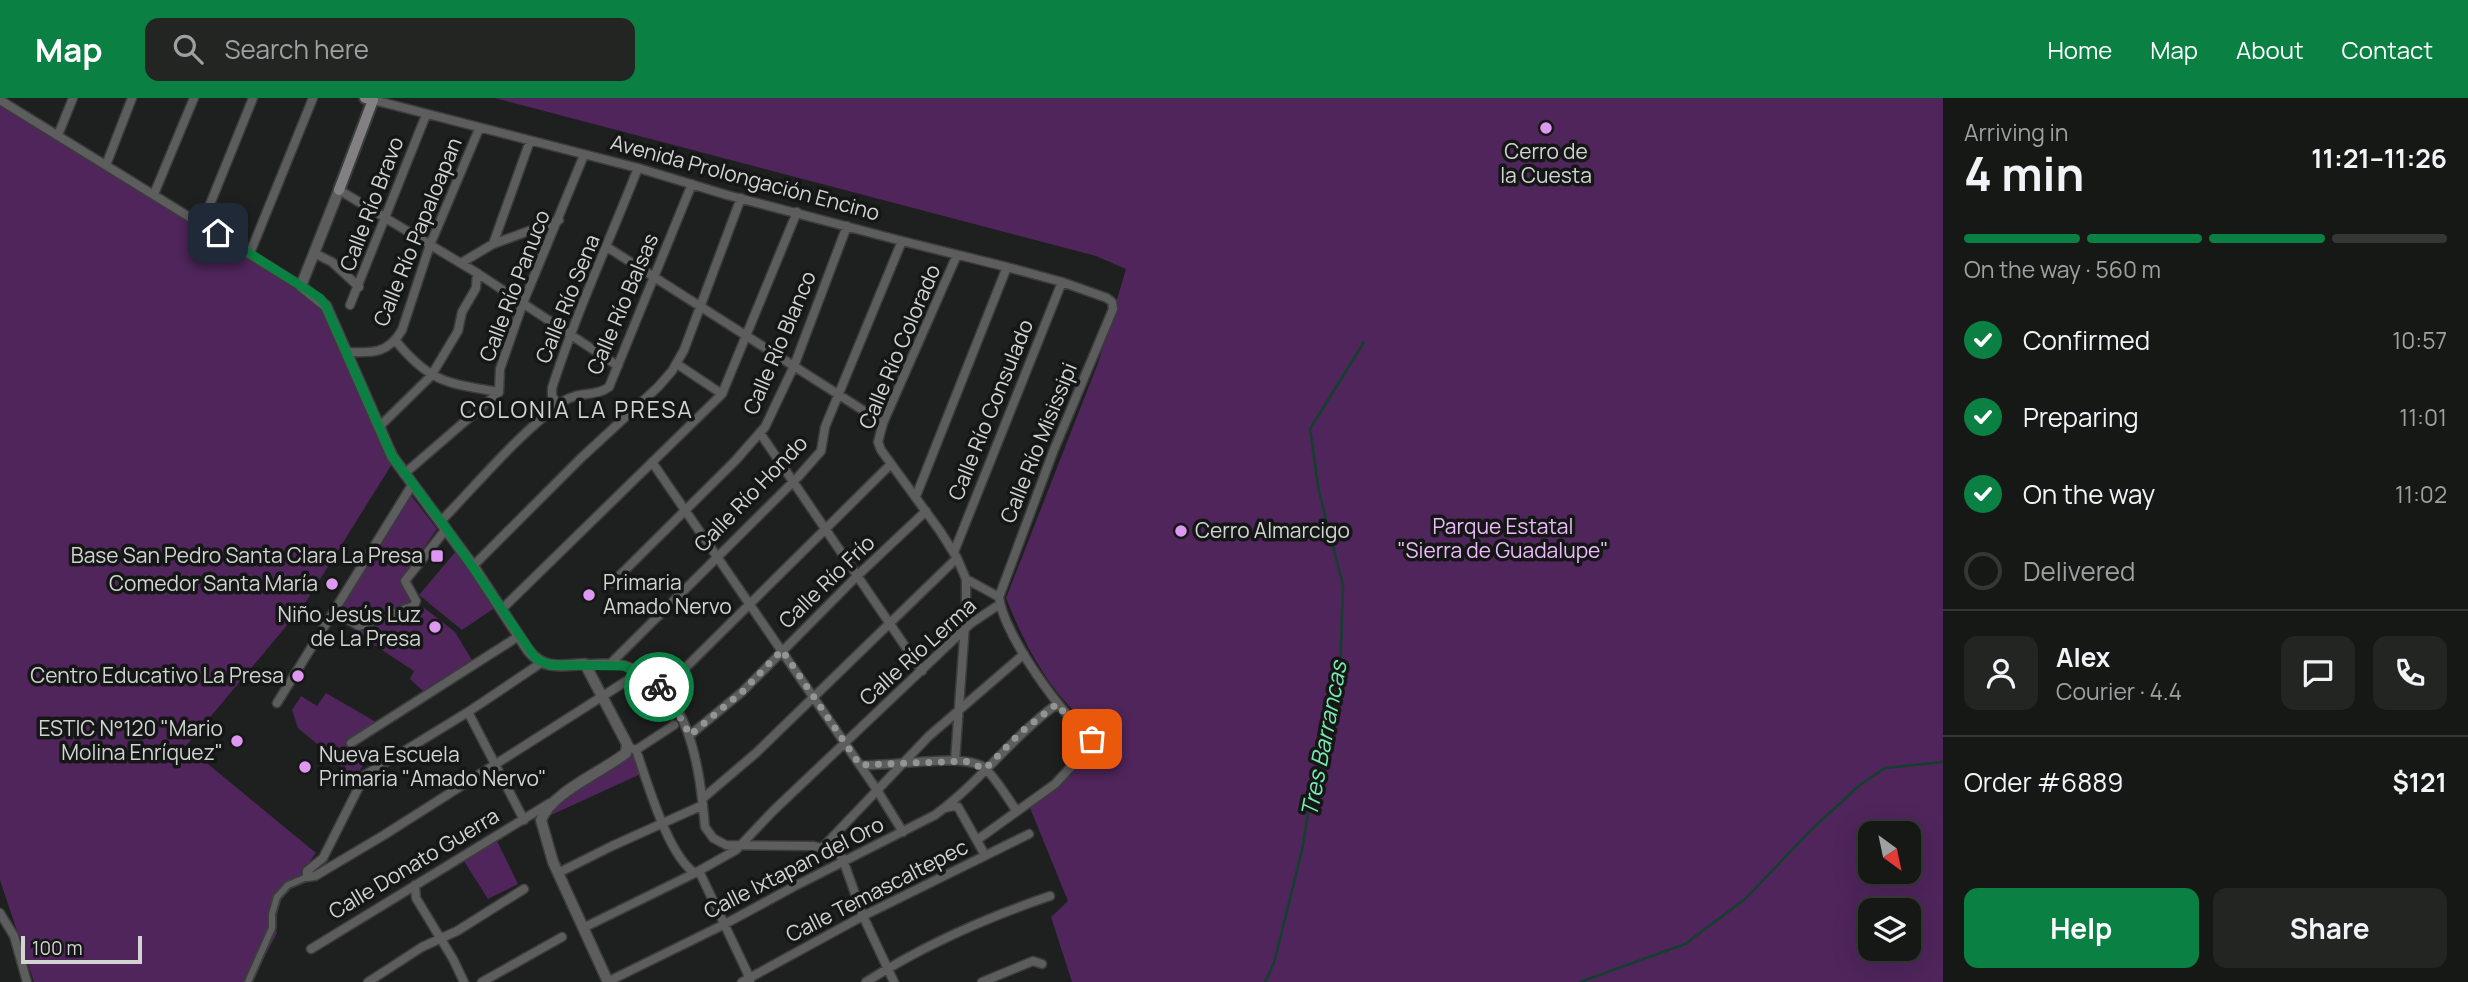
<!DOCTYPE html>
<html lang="en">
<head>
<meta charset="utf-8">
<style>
  body { margin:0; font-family:Manrope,sans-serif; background:#232523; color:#f1f3f6; height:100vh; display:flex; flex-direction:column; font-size:26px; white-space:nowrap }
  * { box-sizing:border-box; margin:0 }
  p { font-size:23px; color:#9ea0a1 }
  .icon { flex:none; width:38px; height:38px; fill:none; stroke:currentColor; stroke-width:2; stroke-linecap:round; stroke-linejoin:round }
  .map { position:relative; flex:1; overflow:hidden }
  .details { display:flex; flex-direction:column; background:#161816; width:525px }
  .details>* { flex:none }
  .needle { width:46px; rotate:147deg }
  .buttons { position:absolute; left:1858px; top:723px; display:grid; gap:14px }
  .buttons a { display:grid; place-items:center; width:63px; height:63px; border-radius:14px; background:#161816; box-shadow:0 7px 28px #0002,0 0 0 2px #353735; font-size:35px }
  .scale { position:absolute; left:21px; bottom:18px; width:121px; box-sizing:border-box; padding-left:7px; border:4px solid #d2d4d3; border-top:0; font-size:19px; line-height:24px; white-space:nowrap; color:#d2d4d3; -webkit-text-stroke:5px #141715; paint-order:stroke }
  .pin { position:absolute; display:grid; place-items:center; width:60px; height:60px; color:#fff; margin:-30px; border-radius:14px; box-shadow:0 4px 10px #0006 }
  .courier { position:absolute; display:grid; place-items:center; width:70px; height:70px; margin:-35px; border:5px solid #0b8043; border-radius:50%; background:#fff; color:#222; box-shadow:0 2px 9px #0007 }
  .headline em { font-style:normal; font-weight:700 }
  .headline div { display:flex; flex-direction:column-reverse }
  .headline { display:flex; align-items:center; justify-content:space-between; height:119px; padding:0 21px }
  h1 { font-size:46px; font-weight:700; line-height:52px }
  .bar { display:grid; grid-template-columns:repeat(4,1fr); gap:10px 7px; align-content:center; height:84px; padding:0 21px }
  .bar i { height:9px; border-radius:5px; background:#353735 }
  .bar .current { background:#0b8043 }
  .bar p { grid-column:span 4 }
  .line { display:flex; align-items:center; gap:18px; padding:0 21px; border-top:2px solid #353735 }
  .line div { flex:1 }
  .round { display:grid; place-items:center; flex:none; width:74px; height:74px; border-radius:14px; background:#232523 }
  ol { padding:0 21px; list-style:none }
  li { display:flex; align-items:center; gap:21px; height:77px }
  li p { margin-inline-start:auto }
  li .icon { padding:7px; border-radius:50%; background:#0b8043; color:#fff; stroke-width:4 }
  li:last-child { color:#9ea0a1 }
  li i { width:38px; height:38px; border:4px solid #353735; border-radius:50% }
  .action { display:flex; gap:14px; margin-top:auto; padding:14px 21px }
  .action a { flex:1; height:80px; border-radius:14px; background:#0b8043; color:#fff; font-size:28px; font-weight:700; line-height:80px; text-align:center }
  .action a+a { background:#232523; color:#f1f3f6 }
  header { display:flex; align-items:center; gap:42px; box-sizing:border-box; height:98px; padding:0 35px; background:#0b8043; color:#fff }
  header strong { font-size:33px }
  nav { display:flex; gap:38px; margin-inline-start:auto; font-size:24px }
  .search { width:490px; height:63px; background:#232523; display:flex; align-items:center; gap:18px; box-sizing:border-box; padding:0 24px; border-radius:14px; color:#9ea0a1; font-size:26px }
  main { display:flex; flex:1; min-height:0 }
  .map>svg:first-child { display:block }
  .green { fill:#4f255b; fill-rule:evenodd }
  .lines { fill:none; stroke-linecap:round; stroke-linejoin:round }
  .stream { stroke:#12402c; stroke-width:2.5 }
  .pedestrian-casing { stroke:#3a3d3b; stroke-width:10 }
  .minor-casing { stroke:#3a3d3b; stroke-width:11 }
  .tertiary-casing { stroke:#3a3d3b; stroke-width:13 }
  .secondary-casing { stroke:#3a3d3b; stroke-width:14 }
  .pedestrian { stroke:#5e5d5e; stroke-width:6 }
  .minor { stroke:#5e5d5e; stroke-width:8 }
  .tertiary { stroke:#5e5d5e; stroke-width:10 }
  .secondary { stroke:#828082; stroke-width:10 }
  .done { stroke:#939594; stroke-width:7; stroke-dasharray:0 12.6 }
  .route { stroke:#0b8043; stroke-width:9 }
  .poi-dot { fill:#de98f2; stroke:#141715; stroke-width:2.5 }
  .labels { text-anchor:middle; stroke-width:7; stroke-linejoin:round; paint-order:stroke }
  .poi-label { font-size:21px; fill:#d2d4d3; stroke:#141715; text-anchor:end }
  .street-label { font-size:21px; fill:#d2d4d3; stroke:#141715 }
  .park-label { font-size:21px; fill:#edb9fc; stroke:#141715 }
  .neighbourhood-label { font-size:23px; letter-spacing:2px; fill:#d2d4d3; stroke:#141715 }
  .water-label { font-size:23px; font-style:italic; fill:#75eab1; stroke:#141715 }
</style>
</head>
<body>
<header>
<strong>Map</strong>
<div class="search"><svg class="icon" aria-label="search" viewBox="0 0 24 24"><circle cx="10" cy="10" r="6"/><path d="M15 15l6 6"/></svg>Search here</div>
<nav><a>Home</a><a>Map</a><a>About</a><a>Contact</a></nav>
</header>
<main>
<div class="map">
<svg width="1943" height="884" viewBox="0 0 1943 884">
  <rect width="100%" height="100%" fill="#1d201e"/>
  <path class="green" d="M495,0H1943V884H1072L1051,819L1068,803L1030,710L1050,695L1105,639C1095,631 1085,624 1076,615C1044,585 1022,540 1006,500L1098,265L1126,171L1096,158ZM1871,735H1909V774H1871ZM1871,812H1909V850H1871Z
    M0,8L320,205L392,366L304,507L186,648L316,755L295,784L276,796L271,823L277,835L251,884H34L0,782Z
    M410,396L437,431L401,483L415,504L357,524L336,510Z
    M457,452L496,509L462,532L419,497Z
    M423,509L455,534L472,562L423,593L410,581L414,573L356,535Z
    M326,595L376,624L346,642L363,667L354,683L328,655L298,630L292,612L301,598L317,608Z
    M636,648L643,675L551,717L567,695Z
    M497,743L518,786L488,801L462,760Z"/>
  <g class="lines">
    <path class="stream" d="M1265,884L1274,865L1302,752L1309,709L1328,644L1340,577L1343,487L1319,394L1310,331L1364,244
      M1580,884L1685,846L1745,801L1812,731L1860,687L1885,670L1943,664"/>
    <g class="pedestrian-casing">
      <path id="pedestrian" d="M248,884L272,830V816L277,799L288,787L307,779"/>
    </g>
    <g class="minor-casing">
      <path id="minor" d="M0,2L301,188
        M373,2L638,70L727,97L902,143L1007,169L1062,184L1107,200L1112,204L1113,211L1053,354L999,499C1003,535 1062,619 1092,641L1093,645L1055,686L977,742
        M58,37L73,0
        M106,67L132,0
        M339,92L477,175L618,268
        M154,96L194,0
        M202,126L253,0
        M493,146L530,43
        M607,149L883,325
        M250,155L313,0
        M314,155L332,164L359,189
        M461,165L493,146L559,122
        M350,207L426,17
        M395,242C430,285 447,285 499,294
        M347,254C372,255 388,256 402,232L430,147L479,31
        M677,266L722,296
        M558,307L552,298V290C576,215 609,144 638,70
        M379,329L431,278L458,233L462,214L476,190L477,175
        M760,335L922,573
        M652,364L877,692L903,734
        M404,376L499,294L500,271L523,205L584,57
        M916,398L1007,169
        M441,423C480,383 518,336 564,303C578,293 596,299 609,289L692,86
        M954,454L1062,184
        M473,468L581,360L658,289L672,273L684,252L741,100
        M966,481L999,499
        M612,485L735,363L765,329L794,268L847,128
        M501,512L722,296L797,114
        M334,513L359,528L414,508L416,503L405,483L446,431
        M585,566C597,566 611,564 623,567C690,584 700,672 705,729L713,740L726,747L814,748L832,753L842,759L863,818L894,884
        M610,566L798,379L821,353L825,329L902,143
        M663,592L891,366
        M277,605L412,387
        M468,614L524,722
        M690,637L742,594L857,478L926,413
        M351,645L519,538
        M631,650L636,652L674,627
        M636,652C647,683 668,758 695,775
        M955,663L966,513V481L957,460L940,433L881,352L878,344L883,325L957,157
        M860,667C890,669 958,655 982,668C993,675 1008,701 1016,712
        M702,701L756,655L957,460
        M945,710L953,708L958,709L985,757
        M822,750L929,638L1024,556
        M699,773L747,874L750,884
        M558,775L612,748L703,707
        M307,779L315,778L384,737L639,575
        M307,779V773L323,760L365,677L468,614L541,565
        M415,787L416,800L453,861L464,884
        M0,815L14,838L27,884
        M583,830L695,775L736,752L773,713L970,526L1000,506
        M311,851L550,705
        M368,884L422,849L457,833L524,791
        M482,884L562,839
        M607,884L725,826L795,788L935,717C980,684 1012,639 1057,606
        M742,884L863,818L1029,736
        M866,884C924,847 985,820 1050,798
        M982,884L1033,863L1042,866"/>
    </g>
    <g class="tertiary-casing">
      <path id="tertiary" d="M339,92L301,188L326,208L392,358L473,468L528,552C544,573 562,567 585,566L627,646L626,655C602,674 552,694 541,722L553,764L608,884"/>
    </g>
    <g class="secondary-casing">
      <path id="secondary" d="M339,92L373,2L365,0"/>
    </g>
    <use href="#pedestrian" class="pedestrian"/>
    <use href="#minor" class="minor"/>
    <use href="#tertiary" class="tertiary"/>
    <use href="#secondary" class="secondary"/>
  </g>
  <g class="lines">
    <path class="done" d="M659,589L672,605L690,637L742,594L782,552L860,667L965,663L985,671L1021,634L1057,606L1072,624L1092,641"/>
    <path class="route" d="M218,135L320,200L326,208L392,358L446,430L536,561L550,567L624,568L659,589"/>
  </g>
  <g class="poi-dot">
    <circle cx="1546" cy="30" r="7"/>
    <circle cx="1181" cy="433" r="7"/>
    <rect x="430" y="451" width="14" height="14" rx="3.5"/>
    <circle cx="332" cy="486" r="7"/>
    <circle cx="589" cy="497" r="7"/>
    <circle cx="435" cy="529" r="7"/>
    <circle cx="298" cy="578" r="7"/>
    <circle cx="237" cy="643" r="7"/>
    <circle cx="305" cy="669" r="7"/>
  </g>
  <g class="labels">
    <g class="poi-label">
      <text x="1546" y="61" text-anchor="middle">Cerro de<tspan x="1546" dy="24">la Cuesta</tspan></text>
      <text x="1195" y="440" text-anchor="start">Cerro Almarcigo</text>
      <text x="423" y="465">Base San Pedro Santa Clara La Presa</text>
      <text x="603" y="492" text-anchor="start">Primaria<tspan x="603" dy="24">Amado Nervo</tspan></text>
      <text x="318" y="493">Comedor Santa María</text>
      <text x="421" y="524">Niño Jesús Luz<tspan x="421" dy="24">de La Presa</tspan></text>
      <text x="284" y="585">Centro Educativo La Presa</text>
      <text x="223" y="638">ESTIC N°120 "Mario<tspan x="223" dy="24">Molina Enríquez"</tspan></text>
      <text x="319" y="664" text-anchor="start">Nueva Escuela<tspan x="319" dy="24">Primaria "Amado Nervo"</tspan></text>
    </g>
    <g class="street-label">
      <text transform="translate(745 80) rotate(15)" y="7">Avenida Prolongación Encino</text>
      <text transform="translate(372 106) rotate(-69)" y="7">Calle Río Bravo</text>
      <text transform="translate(418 134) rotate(-68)" y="7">Calle Río Papaloapan</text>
      <text transform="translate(515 188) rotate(-69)" y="7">Calle Río Panuco</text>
      <text transform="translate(568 201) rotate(-68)" y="7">Calle Río Sena</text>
      <text transform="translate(623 206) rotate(-67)" y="7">Calle Río Balsas</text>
      <text transform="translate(780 245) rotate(-67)" y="7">Calle Río Blanco</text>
      <text transform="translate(900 249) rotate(-67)" y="7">Calle Río Colorado</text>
      <text transform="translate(991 312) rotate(-68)" y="7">Calle Río Consulado</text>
      <text transform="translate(1039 345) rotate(-68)" y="7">Calle Río Misissipi</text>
      <text transform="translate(751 396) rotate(-46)" y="7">Calle Río Hondo</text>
      <text transform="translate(827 484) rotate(-44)" y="7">Calle Río Frío</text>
      <text transform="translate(918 554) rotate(-42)" y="7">Calle Río Lerma</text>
      <text transform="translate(414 766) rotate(-31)" y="7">Calle Donato Guerra</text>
      <text transform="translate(794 770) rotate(-27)" y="7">Calle Ixtapan del Oro</text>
      <text transform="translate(877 793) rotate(-27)" y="7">Calle Temascaltepec</text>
    </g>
    <g class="park-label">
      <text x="1503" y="436">Parque Estatal<tspan x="1503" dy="24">"Sierra de Guadalupe"</tspan></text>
    </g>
    <g class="neighbourhood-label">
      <text x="577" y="320">COLONIA LA PRESA</text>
    </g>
    <g class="water-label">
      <text transform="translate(1324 641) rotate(-79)" y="8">Tres Barrancas</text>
    </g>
  </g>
</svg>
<div class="buttons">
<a><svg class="needle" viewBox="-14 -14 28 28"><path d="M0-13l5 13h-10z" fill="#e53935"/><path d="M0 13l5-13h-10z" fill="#9ea0a1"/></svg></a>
<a><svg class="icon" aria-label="layers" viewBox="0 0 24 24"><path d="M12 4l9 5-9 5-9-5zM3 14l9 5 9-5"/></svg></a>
</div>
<div class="scale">100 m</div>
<div class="pin" style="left:1092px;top:641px;background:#ea580c"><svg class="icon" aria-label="bag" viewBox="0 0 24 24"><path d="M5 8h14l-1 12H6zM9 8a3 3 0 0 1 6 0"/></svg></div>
<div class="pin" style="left:218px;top:135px;background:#1f2937"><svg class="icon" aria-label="home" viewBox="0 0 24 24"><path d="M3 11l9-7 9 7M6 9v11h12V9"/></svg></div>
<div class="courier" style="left:659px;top:589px"><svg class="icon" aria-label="bike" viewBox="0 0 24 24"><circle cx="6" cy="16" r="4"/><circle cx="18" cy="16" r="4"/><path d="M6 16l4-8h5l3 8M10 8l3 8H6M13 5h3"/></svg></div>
</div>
<section class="details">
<div class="headline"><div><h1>4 min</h1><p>Arriving in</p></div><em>11:21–11:26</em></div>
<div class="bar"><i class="current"></i><i class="current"></i><i class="current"></i><i></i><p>On the way · 560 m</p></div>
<ol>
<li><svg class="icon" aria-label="check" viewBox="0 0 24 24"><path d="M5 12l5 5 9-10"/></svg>Confirmed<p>10:57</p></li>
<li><svg class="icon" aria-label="check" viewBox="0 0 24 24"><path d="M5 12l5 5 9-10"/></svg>Preparing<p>11:01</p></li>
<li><svg class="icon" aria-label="check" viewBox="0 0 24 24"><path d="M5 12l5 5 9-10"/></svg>On the way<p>11:02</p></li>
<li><i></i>Delivered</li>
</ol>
<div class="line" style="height:126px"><a class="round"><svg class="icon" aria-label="person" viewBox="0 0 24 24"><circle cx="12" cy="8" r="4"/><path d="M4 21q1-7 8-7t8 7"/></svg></a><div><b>Alex</b><p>Courier · 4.4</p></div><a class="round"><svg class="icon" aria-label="chat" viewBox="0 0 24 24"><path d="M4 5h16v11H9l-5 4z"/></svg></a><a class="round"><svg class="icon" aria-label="phone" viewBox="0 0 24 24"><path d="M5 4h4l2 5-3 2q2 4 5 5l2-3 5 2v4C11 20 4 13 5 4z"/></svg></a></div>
<div class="line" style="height:91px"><div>Order #6889</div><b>$121</b></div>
<div class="action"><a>Help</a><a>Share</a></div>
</section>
</main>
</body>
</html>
